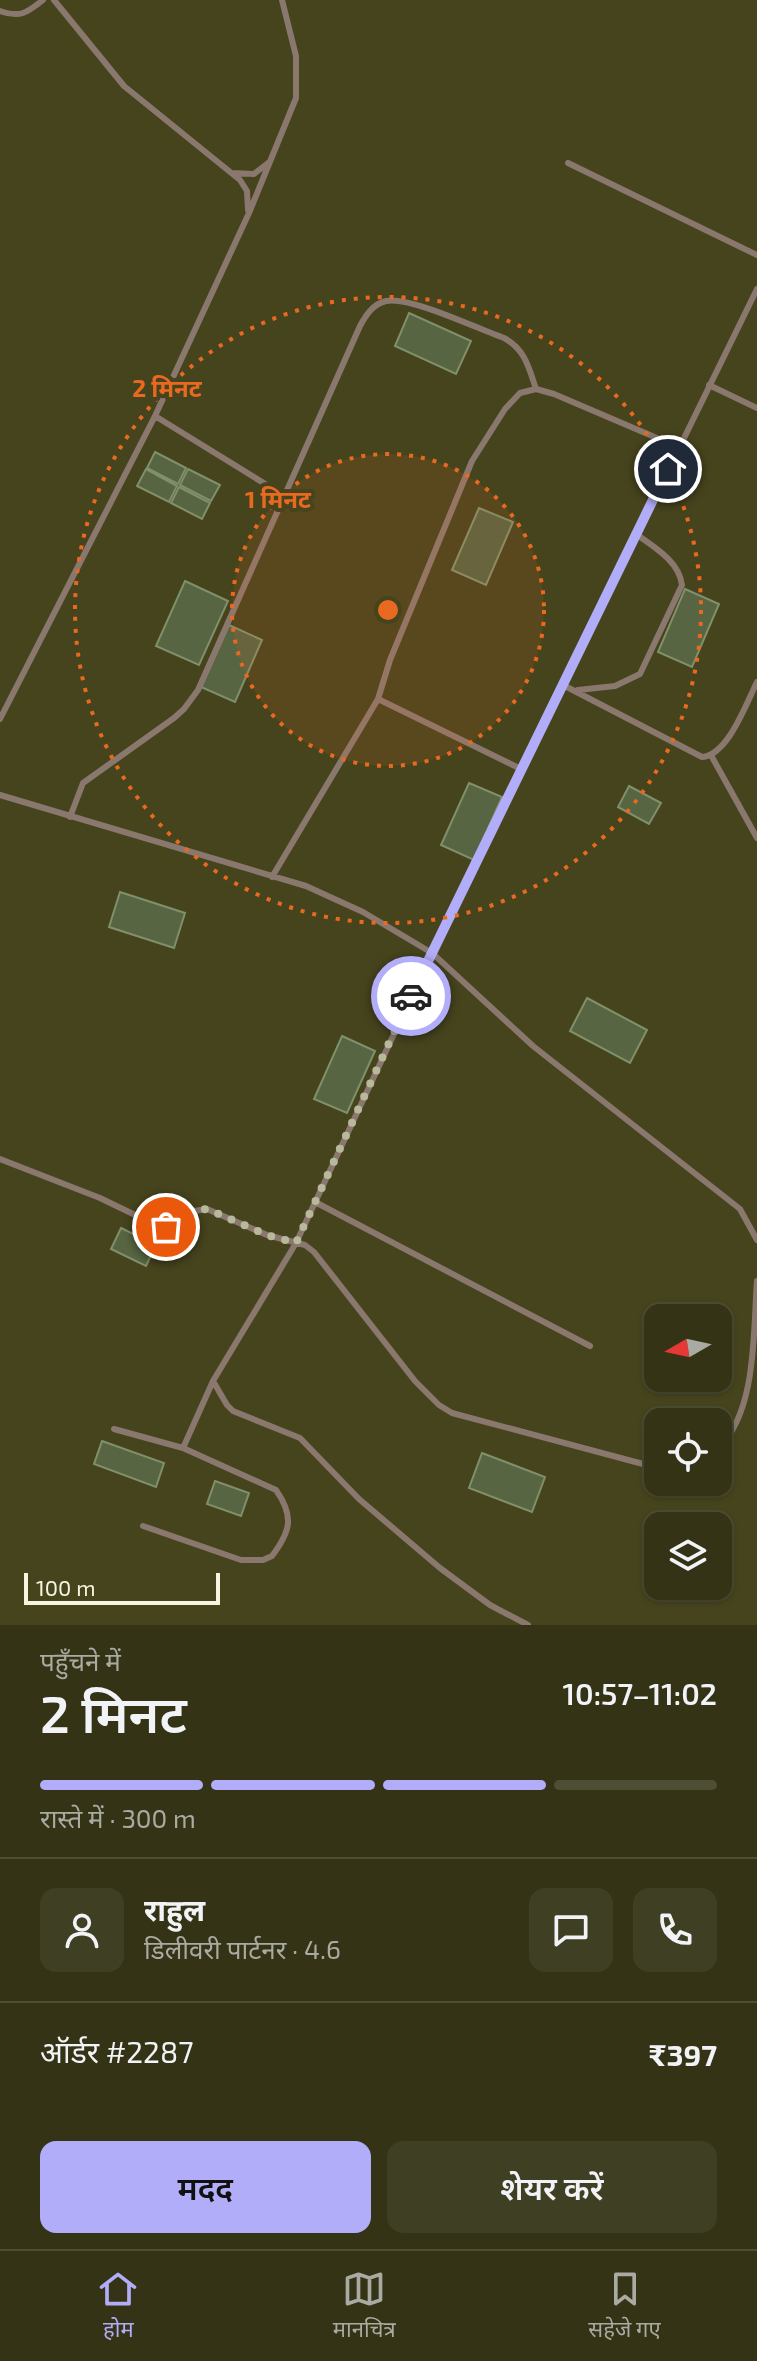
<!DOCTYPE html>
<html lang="hi">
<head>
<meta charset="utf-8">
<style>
  body { margin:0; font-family:"Exo 2","Noto Sans Devanagari",sans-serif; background:#3f3f23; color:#f1f3f6; height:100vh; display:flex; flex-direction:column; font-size:30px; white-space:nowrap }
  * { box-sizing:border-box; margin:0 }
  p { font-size:26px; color:#a9aaa1 }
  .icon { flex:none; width:44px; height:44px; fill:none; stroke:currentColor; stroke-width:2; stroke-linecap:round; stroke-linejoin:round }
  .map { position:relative; height:1625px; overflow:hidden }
  .drawer { display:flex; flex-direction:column; background:#343316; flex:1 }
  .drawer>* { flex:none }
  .needle { width:52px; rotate:261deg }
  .buttons { position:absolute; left:644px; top:1304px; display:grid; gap:16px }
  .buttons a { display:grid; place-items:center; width:88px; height:88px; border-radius:16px; background:#343316; box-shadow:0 2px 6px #0004,0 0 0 2px #4e4e35; font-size:40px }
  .scale { position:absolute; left:24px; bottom:20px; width:196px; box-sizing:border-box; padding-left:8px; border:4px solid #f6f6e0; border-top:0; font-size:22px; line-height:28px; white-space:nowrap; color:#f6f6e0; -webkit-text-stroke:6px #46441d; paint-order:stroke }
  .pin { position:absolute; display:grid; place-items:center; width:68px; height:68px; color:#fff; margin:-34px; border:4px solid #fff; border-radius:50%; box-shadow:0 2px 8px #0007 }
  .courier { position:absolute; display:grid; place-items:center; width:80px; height:80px; margin:-40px; border:6px solid #b2adf9; border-radius:50%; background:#fff; color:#222; box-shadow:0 2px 10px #0007 }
  .summary em { font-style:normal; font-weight:600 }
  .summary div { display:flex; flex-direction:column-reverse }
  .summary { display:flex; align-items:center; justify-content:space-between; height:136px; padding:0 40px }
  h1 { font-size:52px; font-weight:600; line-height:60px }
  .bar { display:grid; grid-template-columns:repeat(4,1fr); gap:12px 8px; align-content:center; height:96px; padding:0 40px }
  .bar i { height:10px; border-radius:6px; background:#4e4e35 }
  .bar .on { background:#b2adf9 }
  .bar p { grid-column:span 4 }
  .line { display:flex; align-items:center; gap:20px; padding:0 40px; border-top:2px solid #4e4e35 }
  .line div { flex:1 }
  .round { display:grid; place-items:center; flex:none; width:84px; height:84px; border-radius:16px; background:#3f3f23 }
  .action { display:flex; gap:16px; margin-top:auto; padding:16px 40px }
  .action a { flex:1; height:92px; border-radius:16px; background:#b2adf9; color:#111; font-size:32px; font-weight:600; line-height:92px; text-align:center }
  .action a+a { background:#3f3f23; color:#f1f3f6 }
  .tabs { display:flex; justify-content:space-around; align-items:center; height:112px; border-top:2px solid #4e4e35; background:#343316; font-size:22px; color:#a9aaa1 }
  .tabs a { display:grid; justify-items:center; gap:4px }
  .tabs .on { color:#b2adf9 }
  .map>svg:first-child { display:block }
  .building { fill:#576542; stroke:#80906a; stroke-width:2 }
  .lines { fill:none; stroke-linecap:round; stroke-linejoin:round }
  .service { stroke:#8a786f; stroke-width:6 }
  .done { stroke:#b8b89c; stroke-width:8; stroke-dasharray:0 14.4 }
  .route { stroke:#b2adf9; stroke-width:10 }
  .ring { fill:none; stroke:#e96921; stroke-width:4; stroke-dasharray:4 8 }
  .centre { fill:#e96921; stroke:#46441d; stroke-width:4 }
  .ring-label { font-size:24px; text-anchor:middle; font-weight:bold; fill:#e96921; stroke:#46441d; stroke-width:8; stroke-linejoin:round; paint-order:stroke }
</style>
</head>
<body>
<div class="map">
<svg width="757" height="1625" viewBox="0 0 757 1625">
  <rect width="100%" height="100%" fill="#46441d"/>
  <path class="building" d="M409,313L471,341L456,374L395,346Z
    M155,452L186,468L178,484L147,468Z
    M146,469L177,486L169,502L137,486Z
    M188,469L220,485L211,501L180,485Z
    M179,487L210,503L202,519L171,503Z
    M479,508L513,522L486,585L452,570Z
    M185,581L228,601L199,665L156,646Z
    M685,589L719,604L692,667L658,652Z
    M229,625L262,640L235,702L201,687Z
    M469,783L502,797L474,860L441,845Z
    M629,786L661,803L649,824L618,807Z
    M120,892L185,913L174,948L109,927Z
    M587,998L647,1030L630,1063L570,1031Z
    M342,1036L375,1051L347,1113L314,1099Z
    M121,1228L156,1245L146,1266L111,1249Z
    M102,1441L164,1463L156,1487L94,1464Z
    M482,1453L545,1477L532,1512L469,1488Z
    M215,1481L249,1493L241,1516L207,1504Z"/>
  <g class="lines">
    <path class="service" d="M54,0L124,86L240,180L247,191L248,210
      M0,11C20,18 27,13 43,0
      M568,163L757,255
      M232,173L254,174L268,163
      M709,385L757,408
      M155,416L283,495
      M563,685L702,757C728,755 746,704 757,682
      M578,690L615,686L640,674L682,585C679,561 654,547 636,534
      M378,699L521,769
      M0,719L155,416L249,213L296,98V56L282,0
      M712,757L757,838
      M0,795L306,886L363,912L432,953L533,1046L740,1209L757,1240
      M70,817L83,783L174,718L184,709L198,690L360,326C366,315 373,304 386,301C410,296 478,329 504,338C525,349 529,368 536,389
      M272,877L378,699L390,660L472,461L505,409L520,393L536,389L554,394L678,447
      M0,1159L100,1198L158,1226L173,1224L194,1211L207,1209L267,1235L305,1245L314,1252L415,1381L439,1405L452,1413L658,1468
      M315,1202L590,1346
      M213,1381L227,1405L233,1411L300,1438L359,1499L440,1568L490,1605L528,1625
      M114,1429L183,1448L213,1381L296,1243L432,953L757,289
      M718,1449C757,1411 753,1333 757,1281
      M143,1526L241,1560H263L272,1556C290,1532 295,1517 276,1490L183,1448"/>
  </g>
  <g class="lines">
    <path class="done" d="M166,1227L194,1211L207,1209L267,1235L296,1243L411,996"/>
    <path class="route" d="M411,996L668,469"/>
  </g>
  <circle cx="388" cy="610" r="156" fill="#e96921" fill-opacity=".12"/>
  <g class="ring">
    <circle cx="388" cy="610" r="156"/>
    <circle cx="388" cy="610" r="313"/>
  </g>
  <circle cx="388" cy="610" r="12" class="centre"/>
  <g class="ring-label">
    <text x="167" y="397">2 मिनट</text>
    <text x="278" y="508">1 मिनट</text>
  </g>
</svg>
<div class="buttons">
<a><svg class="needle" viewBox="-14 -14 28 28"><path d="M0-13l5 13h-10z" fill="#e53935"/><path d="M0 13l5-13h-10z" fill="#a9aaa1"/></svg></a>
<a><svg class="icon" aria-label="locate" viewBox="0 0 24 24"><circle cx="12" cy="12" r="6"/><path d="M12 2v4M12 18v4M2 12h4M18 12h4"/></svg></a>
<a><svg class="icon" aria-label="layers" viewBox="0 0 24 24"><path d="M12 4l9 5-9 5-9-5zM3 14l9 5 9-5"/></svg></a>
</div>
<div class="scale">100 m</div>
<div class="pin" style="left:166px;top:1227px;background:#ea580c"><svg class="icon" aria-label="bag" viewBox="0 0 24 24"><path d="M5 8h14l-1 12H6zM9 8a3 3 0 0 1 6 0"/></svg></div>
<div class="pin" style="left:668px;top:469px;background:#1f2937"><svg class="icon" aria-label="home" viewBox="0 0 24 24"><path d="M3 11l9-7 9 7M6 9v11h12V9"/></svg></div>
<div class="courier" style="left:411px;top:996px"><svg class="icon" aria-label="car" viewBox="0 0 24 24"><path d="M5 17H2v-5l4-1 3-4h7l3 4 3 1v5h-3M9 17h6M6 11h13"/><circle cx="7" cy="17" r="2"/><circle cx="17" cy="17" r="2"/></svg></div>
</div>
<section class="drawer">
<div class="summary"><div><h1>2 मिनट</h1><p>पहुँचने में</p></div><em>10:57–11:02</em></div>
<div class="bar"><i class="on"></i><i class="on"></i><i class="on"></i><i></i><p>रास्ते में · 300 m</p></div>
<div class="line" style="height:144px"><a class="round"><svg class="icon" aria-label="person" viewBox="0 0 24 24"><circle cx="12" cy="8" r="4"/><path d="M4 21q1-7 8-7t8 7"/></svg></a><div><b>राहुल</b><p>डिलीवरी पार्टनर · 4.6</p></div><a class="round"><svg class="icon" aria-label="chat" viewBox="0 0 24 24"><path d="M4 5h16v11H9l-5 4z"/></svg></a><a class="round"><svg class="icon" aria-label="phone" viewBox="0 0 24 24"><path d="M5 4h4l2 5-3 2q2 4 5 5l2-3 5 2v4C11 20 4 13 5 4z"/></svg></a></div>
<div class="line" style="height:104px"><div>ऑर्डर #2287</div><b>₹397</b></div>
<div class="action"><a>मदद</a><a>शेयर करें</a></div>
</section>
<nav class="tabs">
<a class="on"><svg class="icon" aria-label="home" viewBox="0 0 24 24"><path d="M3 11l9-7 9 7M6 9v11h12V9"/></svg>होम</a>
<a><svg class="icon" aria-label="map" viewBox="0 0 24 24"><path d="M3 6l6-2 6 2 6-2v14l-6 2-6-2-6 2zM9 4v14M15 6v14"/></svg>मानचित्र</a>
<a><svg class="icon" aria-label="saved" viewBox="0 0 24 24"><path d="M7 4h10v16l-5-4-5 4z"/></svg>सहेजे गए</a>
</nav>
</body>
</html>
